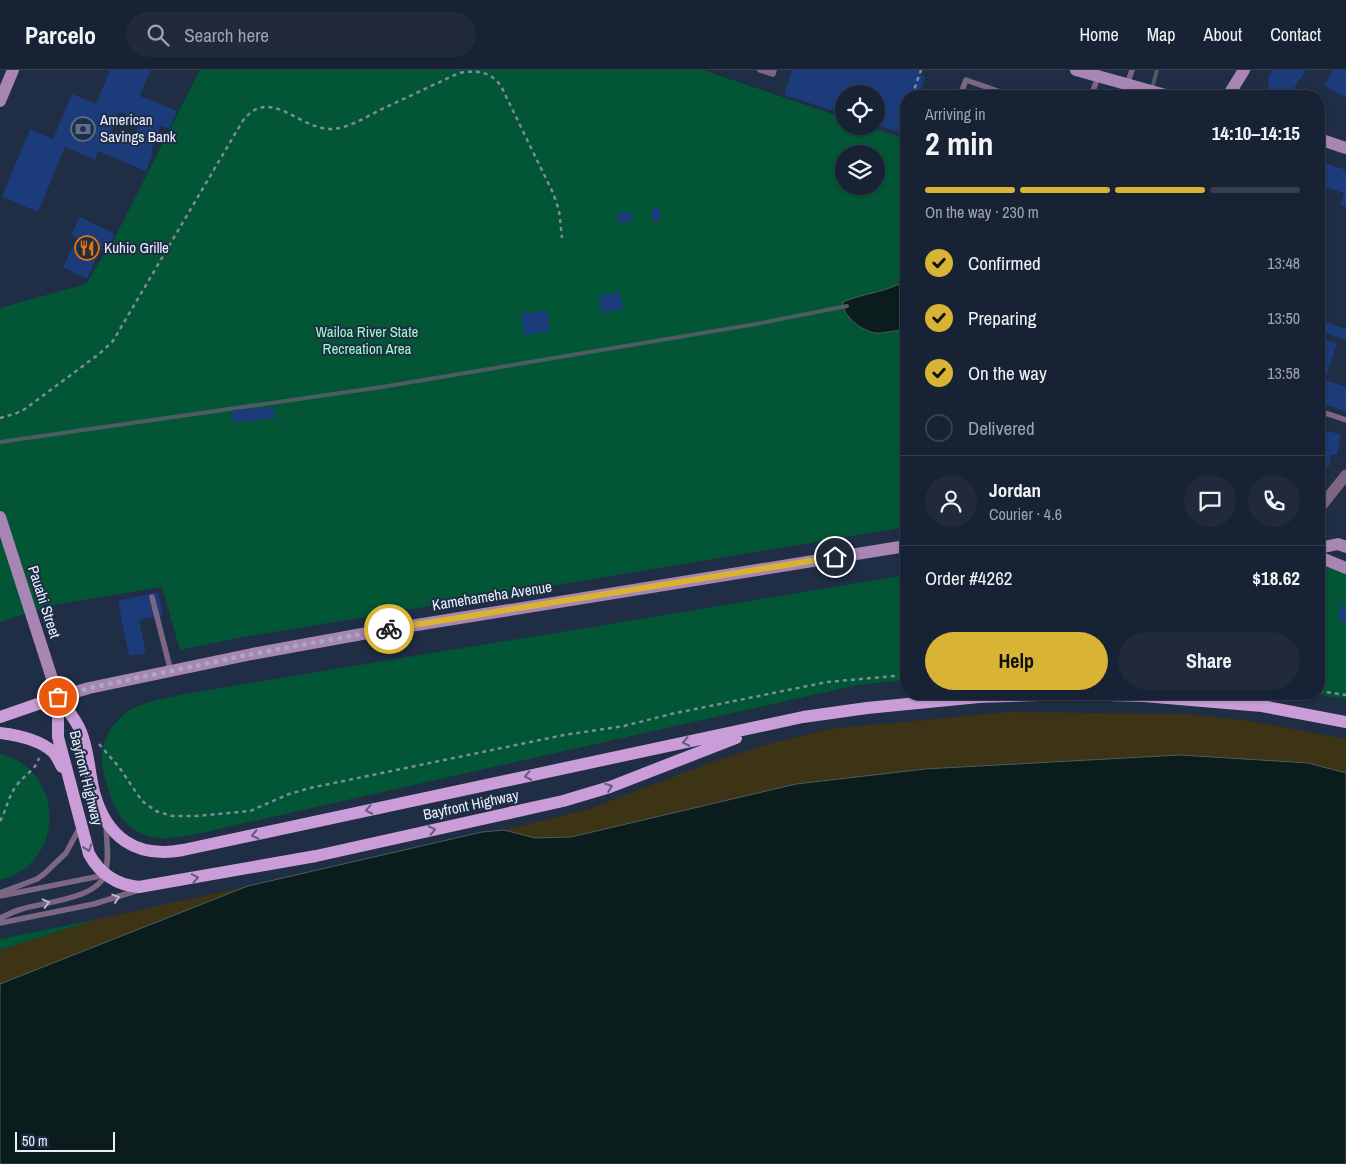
<!DOCTYPE html>
<html lang="en">
<head>
<meta charset="utf-8">
<style>
  body { margin:0; font-family:"Archivo Narrow",sans-serif; background:#202a3c; color:#f1f3f6; height:100vh; display:flex; flex-direction:column; font-size:19px; white-space:nowrap }
  * { box-sizing:border-box; margin:0 }
  p { font-size:16px; color:#9ea4ac }
  .icon { flex:none; width:28px; height:28px; fill:none; stroke:currentColor; stroke-width:2; stroke-linecap:round; stroke-linejoin:round }
  .map { position:relative; flex:1; overflow:hidden }
  .panel { position:absolute; left:900px; top:20px; width:425px; height:610px; display:flex; flex-direction:column; background:#172234; border-radius:20px; box-shadow:0 1px 4px #0004,0 0 0 1px #363f4f }
  .panel>* { flex:none }
  .controls { position:absolute; left:835px; top:15px; display:grid; gap:10px }
  .controls a { display:grid; place-items:center; width:50px; height:50px; border-radius:50%; background:#172234; box-shadow:0 1px 4px #0004,0 0 0 1px #363f4f; font-size:25px }
  .scale { position:absolute; left:15px; bottom:12px; width:100px; box-sizing:border-box; padding-left:5px; border:2px solid #e8f0fd; border-top:0; font-size:14px; line-height:18px; white-space:nowrap; color:#e8f0fd; -webkit-text-stroke:4px #1f2d45; paint-order:stroke }
  .pin { position:absolute; display:grid; place-items:center; width:42px; height:42px; color:#fff; margin:-21px; border:2px solid #fff; border-radius:50%; box-shadow:0 1px 5px #0007 }
  .courier { position:absolute; display:grid; place-items:center; width:50px; height:50px; margin:-25px; border:4px solid #d9b334; border-radius:50%; background:#fff; color:#222; box-shadow:0 1px 6px #0007 }
  .overview em { font-style:normal; font-weight:800 }
  .overview div { display:flex; flex-direction:column-reverse }
  .overview { display:flex; align-items:center; justify-content:space-between; height:85px; padding:0 25px }
  h1 { font-size:32px; font-weight:800; line-height:38px }
  .bar { display:grid; grid-template-columns:repeat(4,1fr); gap:8px 5px; align-content:center; height:60px; padding:0 25px }
  .bar i { height:6px; border-radius:4px; background:#363f4f }
  .bar .selected { background:#d9b334 }
  .bar p { grid-column:span 4 }
  .line { display:flex; align-items:center; gap:12px; padding:0 25px; border-top:1px solid #363f4f }
  .line div { flex:1 }
  .round { display:grid; place-items:center; flex:none; width:52px; height:52px; border-radius:26px; background:#202a3c }
  ol { padding:0 25px; list-style:none }
  li { display:flex; align-items:center; gap:15px; height:55px }
  li p { margin-inline-start:auto }
  li .icon { padding:5px; border-radius:50%; background:#d9b334; color:#111; stroke-width:4 }
  li:last-child { color:#9ea4ac }
  li i { width:28px; height:28px; border:2px solid #363f4f; border-radius:50% }
  .button { display:flex; gap:10px; margin-top:auto; padding:10px 25px }
  .button a { flex:1; height:58px; border-radius:30px; background:#d9b334; color:#111; font-size:20px; font-weight:800; line-height:58px; text-align:center }
  .button a+a { background:#202a3c; color:#f1f3f6 }
  header { display:flex; align-items:center; gap:30px; box-sizing:border-box; height:70px; padding:0 25px; background:#172234; border-bottom:1px solid #363f4f }
  header strong { font-size:24px }
  nav { display:flex; gap:28px; margin-inline-start:auto; font-size:18px }
  .search { width:350px; height:45px; background:#202a3c; display:flex; align-items:center; gap:12px; box-sizing:border-box; padding:0 18px; border-radius:28px; color:#9ea4ac; font-size:19px }
  .map>svg:first-child { display:block }
  .green { fill:#025635; fill-rule:evenodd }
  .sand { fill:#3c3414 }
  .water { fill:#0b1c1c; stroke:#4d5c60 }
  .lines { fill:none; stroke-linecap:round; stroke-linejoin:round }
  .stream { stroke:#4d5c60; stroke-width:4 }
  .building { fill:#1b3b7a; fill-rule:evenodd }
  .path { stroke:#7f8a9d; stroke-width:2.5; stroke-dasharray:4 4; stroke-linecap:butt }
  .lane { stroke:#7c6682; stroke-width:5.5 }
  .street { stroke:#7c6682; stroke-width:11 }
  .secondary { stroke:#a985b3; stroke-width:12 }
  .primary { stroke:#cb9dd8; stroke-width:12 }
  .oneway { stroke:#645a80 }
  .oneway2 { stroke:#bdb9cc }
  .done { stroke:#a2acbd; stroke-width:5; stroke-dasharray:0 9 }
  .route { stroke:#d9b334; stroke-width:6 }
  .labels { text-anchor:middle; stroke-width:4; stroke-linejoin:round; paint-order:stroke }
  .poi-label { font-size:15px; fill:#e8f0fd; stroke:#1f2d45; text-anchor:start }
  .park-label { font-size:15px; fill:#9bfac7; stroke:#1f2d45 }
  .street-label { font-size:15px; fill:#e8f0fd; stroke:#1f2d45 }
</style>
</head>
<body>
<header>
<strong>Parcelo</strong>
<div class="search"><svg class="icon" aria-label="search" viewBox="0 0 24 24"><circle cx="10" cy="10" r="6"/><path d="M15 15l6 6"/></svg>Search here</div>
<nav><a>Home</a><a>Map</a><a>About</a><a>Contact</a></nav>
</header>
<div class="map">
<svg width="1346" height="1094" viewBox="0 0 1346 1094">
  <rect width="100%" height="100%" fill="#1f2d45"/>
  <path class="green" d="M200,0H703L844,48V56H868L906,69V457L237,568L180,580L162,517L58,534L0,552V238L86,214L103,186L108,181ZM844,84H876V116H844Z
    M1319,495L1346,503V629L1316,624H1319Z
    M906,505V610L857,615L192,765C175,767 159,771 143,764C122,755 113,738 108,717C106,709 102,700 102,691C100,671 114,650 130,640C146,629 205,621 227,617Z
    M0,684C66,700 66,794 0,810Z
    M98,849L0,880V869Z"/>
  <path class="sand" d="M1008,642L1187,644L1244,650L1346,669V703L1308,693L1180,685L925,699L796,714L571,767L535,768L504,760L589,739L709,693L768,674L829,659Z
    M248,816L0,914V880L98,849Z"/>
  <path class="water" d="M906,210V261C896,259 885,264 875,263C862,261 841,245 843,232C863,223 889,222 906,210Z
    M1180,685L1308,693L1346,703V1094H0V914L248,816L482,762L504,760L535,768L571,767L796,714L925,699Z"/>
  <g class="lines">
    <path class="stream" d="M1152,19L1157,0
      M0,372L382,317L756,254L847,236"/>
  </g>
  <path class="building" d="M110,0H151L140,26L177,41L169,59L161,56L151,82L153,83L146,101L98,81L95,90L65,77L38,142L2,127L30,59L53,69L72,24L96,34ZM119,42L141,50L133,69L111,61Z
    M792,0H922L920,5L925,7L919,26H906L905,64L876,55V24H844V44L784,25Z
    M1273,0H1306L1289,26H1277L1269,22L1268,8Z
    M1333,0H1346V27L1324,16Z
    M1319,87L1326,89L1325,93L1346,100V137L1340,135L1344,123L1319,115Z
    M652,137H660V151H652Z
    M631,142L632,152L619,153L617,144Z
    M80,147L115,164L108,179L102,176L87,209L63,197L77,168L71,165Z
    M620,222L623,239L602,243L599,226Z
    M547,240L550,261L524,265L521,244Z
    M1319,250L1346,259V270L1319,261Z
    M1319,268L1337,273L1325,310L1346,317V342L1319,332Z
    M274,337L275,348L232,353V340Z
    M1319,360L1341,364L1337,385L1331,384L1329,397L1319,395Z
    M158,522L163,545L139,550L146,583L129,586L118,531Z
    M1340,536L1346,537V552L1338,551Z
    M1319,582L1324,589L1322,602L1319,605Z"/>
  <g class="lines">
    <path class="path" d="M912,26L921,0
      M0,348L17,343L25,339L99,284L113,271L242,52C269,14 299,60 332,59C349,58 366,47 382,39C408,27 433,15 459,3C476,0 490,1 501,16L553,123L559,140L562,168
      M1319,621L1346,625
      M99,674L119,697L142,731L156,741L172,746H196L250,741L289,724L310,718L564,665L624,656L671,644L827,612L906,605
      M0,751C7,739 8,726 17,715C25,704 35,701 39,688"/>
    <path class="lane" d="M760,0L773,4L774,0
      M1127,15L1132,0
      M960,26L966,10L1012,26
      M1091,26L1098,7
      M1319,341L1346,350
      M152,527L171,602
      M0,823L37,809L44,804L66,783L80,757
      M0,826L105,805
      M0,848C7,845 14,841 22,839C44,832 97,829 105,804C110,788 106,769 106,753
      M0,853L94,834L139,820"/>
    <path class="street" d="M1319,439L1346,405"/>
    <path class="secondary" d="M1076,0L1169,26
      M1228,26L1244,0
      M0,31L13,0
      M1319,69L1346,78
      M0,447L58,627L89,618L252,584L373,562L906,476
      M1319,478L1338,474L1346,477
      M1319,487L1346,498"/>
    <path class="primary" d="M58,627C66,638 76,649 81,662C89,682 89,702 94,722C106,767 136,789 183,780L803,647L867,638L979,627L1071,624L1144,626L1262,636L1346,652
      M58,627V667L89,784C100,804 116,815 139,817L316,786L563,731L610,717L736,668
      M0,647L58,627
      M0,663C17,665 40,670 53,682C57,686 59,692 62,697"/>
  </g>
  <defs><path id="oneway-chevron" d="M-2-3.5L2.5 0L-2 3.5" fill="none" stroke-width="1.6" stroke-linecap="round" stroke-linejoin="round" transform="scale(1.25)"/></defs>
  <g class="oneway">
    <use href="#oneway-chevron" transform="translate(686 672) rotate(168)"/>
    <use href="#oneway-chevron" transform="translate(528 706) rotate(168)"/>
    <use href="#oneway-chevron" transform="translate(609 717) rotate(-20)"/>
    <use href="#oneway-chevron" transform="translate(369 740) rotate(168)"/>
    <use href="#oneway-chevron" transform="translate(432 760) rotate(-12)"/>
    <use href="#oneway-chevron" transform="translate(255 765) rotate(168)"/>
    <use href="#oneway-chevron" transform="translate(88 778) rotate(71)"/>
    <use href="#oneway-chevron" transform="translate(195 808) rotate(-11)"/>
  </g>
  <g class="oneway2">
    <use href="#oneway-chevron" transform="translate(116 828) rotate(-18)"/>
    <use href="#oneway-chevron" transform="translate(46 833) rotate(-14)"/>
  </g>
  <g class="lines">
    <path class="done" d="M58,627L89,618L252,584L389,559"/>
    <path class="route" d="M389,559L835,487"/>
  </g>
  <defs>
    <g id="bank-ring" transform="scale(1.25)"><circle r="9.5" fill="#1f2d45" stroke="#5c6f8a" stroke-width="1.5"/><path d="M-6-4H6V4H-6ZM0-2.3a2.3 2.3 0 1 0 0 4.6a2.3 2.3 0 1 0 0-4.6Z" fill="#5c6f8a"/></g>
    <g id="restaurant-ring" transform="scale(1.25)"><circle r="9.5" fill="#1f2d45" stroke="#e8710a" stroke-width="1.5"/><path d="M-5-6h1v4h1v-4h1v4h1v-4h1v5L-1.5 .5V6h-2V.5L-5-1ZM5-6V6H3V1.5H1.5Q1.5-4 5-6Z" fill="#e8710a"/></g>
  </defs>
  <g fill-rule="evenodd">
    <use href="#bank-ring" x="83" y="59"/>
    <use href="#restaurant-ring" x="87" y="178"/>
  </g>
  <g class="labels">
    <g class="poi-label">
      <text x="100" y="55">American<tspan x="100" dy="17">Savings Bank</tspan></text>
      <text x="104" y="183">Kuhio Grille</text>
    </g>
    <g class="park-label">
      <text x="367" y="267">Wailoa River State<tspan x="367" dy="17">Recreation Area</tspan></text>
    </g>
    <g class="street-label">
      <text transform="translate(492 526) rotate(-9)" y="5">Kamehameha Avenue</text>
      <text transform="translate(44 532) rotate(72)" y="5">Pauahi Street</text>
      <text transform="translate(86 708) rotate(76)" y="5">Bayfront Highway</text>
      <text transform="translate(471 735) rotate(-12)" y="5">Bayfront Highway</text>
    </g>
  </g>
</svg>
<div class="controls">
<a><svg class="icon" aria-label="locate" viewBox="0 0 24 24"><circle cx="12" cy="12" r="6"/><path d="M12 2v4M12 18v4M2 12h4M18 12h4"/></svg></a>
<a><svg class="icon" aria-label="layers" viewBox="0 0 24 24"><path d="M12 4l9 5-9 5-9-5zM3 14l9 5 9-5"/></svg></a>
</div>
<div class="scale">50 m</div>
<div class="pin" style="left:58px;top:627px;background:#ea580c"><svg class="icon" aria-label="bag" viewBox="0 0 24 24"><path d="M5 8h14l-1 12H6zM9 8a3 3 0 0 1 6 0"/></svg></div>
<div class="pin" style="left:835px;top:487px;background:#1f2937"><svg class="icon" aria-label="home" viewBox="0 0 24 24"><path d="M3 11l9-7 9 7M6 9v11h12V9"/></svg></div>
<div class="courier" style="left:389px;top:559px"><svg class="icon" aria-label="bike" viewBox="0 0 24 24"><circle cx="6" cy="16" r="4"/><circle cx="18" cy="16" r="4"/><path d="M6 16l4-8h5l3 8M10 8l3 8H6M13 5h3"/></svg></div>
<section class="panel">
<div class="overview"><div><h1>2 min</h1><p>Arriving in</p></div><em>14:10–14:15</em></div>
<div class="bar"><i class="selected"></i><i class="selected"></i><i class="selected"></i><i></i><p>On the way · 230 m</p></div>
<ol>
<li><svg class="icon" aria-label="check" viewBox="0 0 24 24"><path d="M5 12l5 5 9-10"/></svg>Confirmed<p>13:48</p></li>
<li><svg class="icon" aria-label="check" viewBox="0 0 24 24"><path d="M5 12l5 5 9-10"/></svg>Preparing<p>13:50</p></li>
<li><svg class="icon" aria-label="check" viewBox="0 0 24 24"><path d="M5 12l5 5 9-10"/></svg>On the way<p>13:58</p></li>
<li><i></i>Delivered</li>
</ol>
<div class="line" style="height:90px"><a class="round"><svg class="icon" aria-label="person" viewBox="0 0 24 24"><circle cx="12" cy="8" r="4"/><path d="M4 21q1-7 8-7t8 7"/></svg></a><div><b>Jordan</b><p>Courier · 4.6</p></div><a class="round"><svg class="icon" aria-label="chat" viewBox="0 0 24 24"><path d="M4 5h16v11H9l-5 4z"/></svg></a><a class="round"><svg class="icon" aria-label="phone" viewBox="0 0 24 24"><path d="M5 4h4l2 5-3 2q2 4 5 5l2-3 5 2v4C11 20 4 13 5 4z"/></svg></a></div>
<div class="line" style="height:65px"><div>Order #4262</div><b>$18.62</b></div>
<div class="button"><a>Help</a><a>Share</a></div>
</section>
</div>
</body>
</html>
